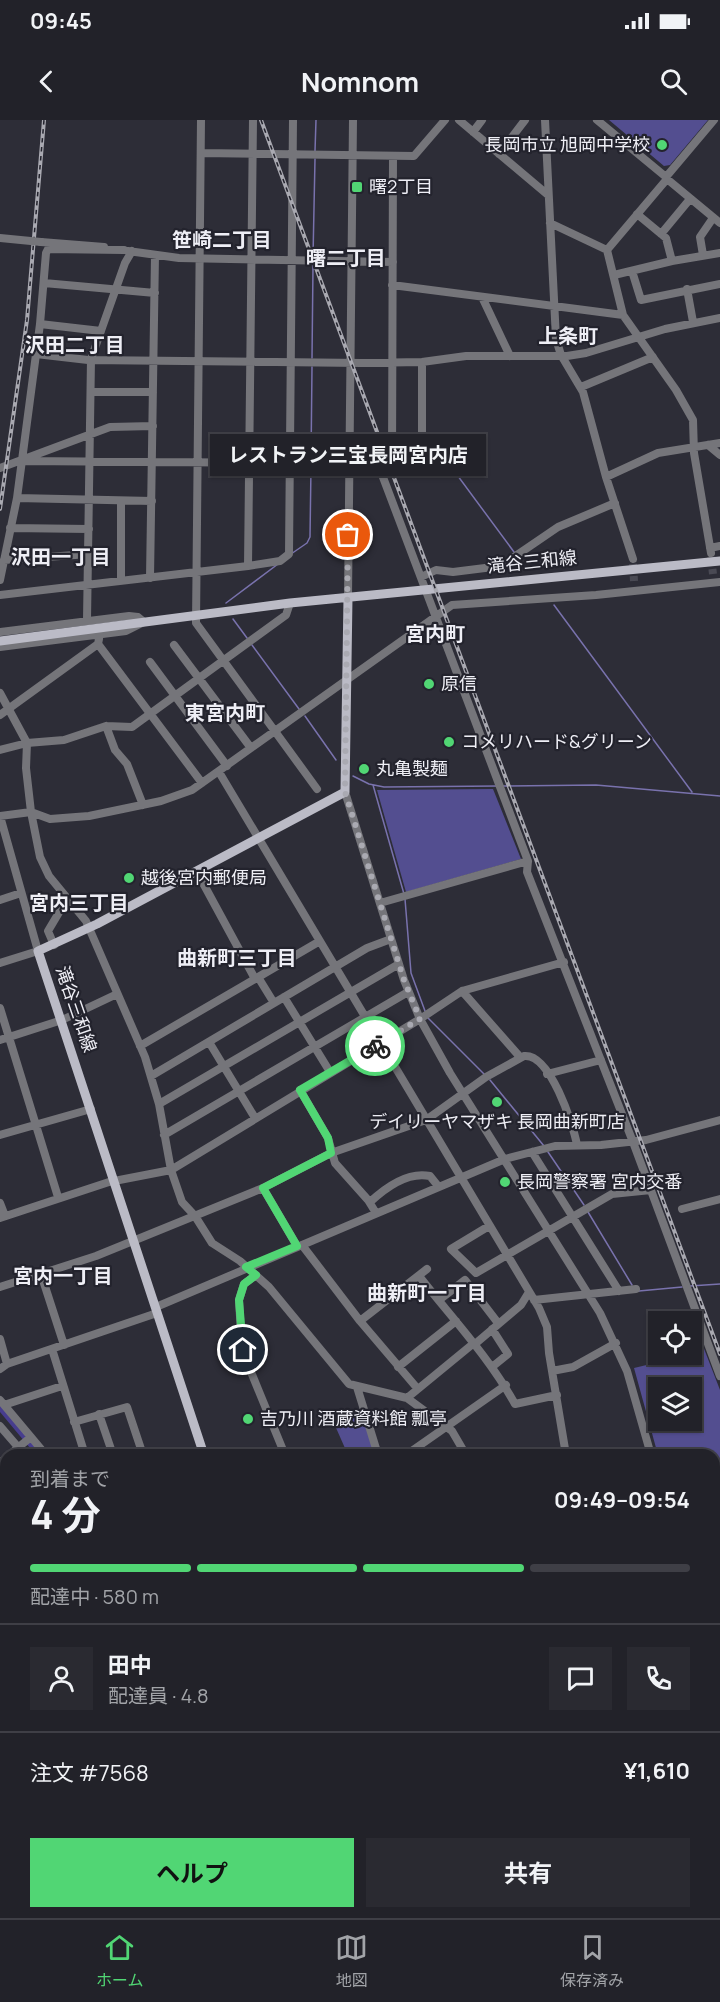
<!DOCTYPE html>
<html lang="ja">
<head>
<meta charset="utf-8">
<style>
  body { margin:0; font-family:Manrope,"Noto Sans JP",sans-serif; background:#2a2a31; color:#f1f3f6; height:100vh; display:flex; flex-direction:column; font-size:22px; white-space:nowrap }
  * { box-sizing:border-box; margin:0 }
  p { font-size:20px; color:#a2a4a8 }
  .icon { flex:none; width:33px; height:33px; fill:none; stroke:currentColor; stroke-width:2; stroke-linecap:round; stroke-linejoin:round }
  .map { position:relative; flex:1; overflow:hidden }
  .sheet { position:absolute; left:0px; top:1329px; width:720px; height:470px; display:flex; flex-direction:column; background:#222229; border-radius:18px 18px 0 0; box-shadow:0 2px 4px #0004,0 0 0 2px #3f3f46 }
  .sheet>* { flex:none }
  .buttons { position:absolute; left:648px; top:1191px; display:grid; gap:12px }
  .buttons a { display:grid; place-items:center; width:54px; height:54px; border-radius:0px; background:#222229; box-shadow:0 2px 4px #0004,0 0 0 2px #3f3f46; font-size:30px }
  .pin { position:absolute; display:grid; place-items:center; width:51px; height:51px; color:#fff; margin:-26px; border:3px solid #fff; border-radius:50%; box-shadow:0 2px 6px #0007 }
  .courier { position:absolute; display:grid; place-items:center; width:60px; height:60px; margin:-30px; border:4px solid #51d674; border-radius:50%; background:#fff; color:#222; box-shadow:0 2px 8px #0007 }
  .bubble { position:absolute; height:42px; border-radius:0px; background:#222229; box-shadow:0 2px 4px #0004,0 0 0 2px #3f3f46; font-size:20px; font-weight:700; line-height:42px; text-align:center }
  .summary em { font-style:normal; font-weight:700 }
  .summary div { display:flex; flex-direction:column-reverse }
  .summary { display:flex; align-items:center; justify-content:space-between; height:102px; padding:0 30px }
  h1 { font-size:39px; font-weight:700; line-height:45px }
  .bar { display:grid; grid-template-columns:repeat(4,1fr); gap:9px 6px; align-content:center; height:72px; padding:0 30px }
  .bar i { height:8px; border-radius:4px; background:#3f3f46 }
  .bar .active { background:#51d674 }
  .bar p { grid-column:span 4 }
  .line { display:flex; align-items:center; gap:15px; padding:0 30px; border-top:2px solid #3f3f46 }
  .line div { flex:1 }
  .round { display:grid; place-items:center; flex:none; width:63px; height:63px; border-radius:0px; background:#2a2a31 }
  .action { display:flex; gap:12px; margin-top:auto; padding:12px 30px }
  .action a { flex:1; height:69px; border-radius:0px; background:#51d674; color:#111; font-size:24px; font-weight:700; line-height:69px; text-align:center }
  .action a+a { background:#2a2a31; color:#f1f3f6 }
  .status { display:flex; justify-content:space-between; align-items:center; height:42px; padding:0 30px; background:#222229; direction:ltr }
  .status svg { height:16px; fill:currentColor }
  header { display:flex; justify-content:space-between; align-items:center; height:78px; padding:0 30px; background:#222229; font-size:27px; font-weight:700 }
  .tabs { display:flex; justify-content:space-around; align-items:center; height:84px; border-top:2px solid #3f3f46; background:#222229; font-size:16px; color:#a2a4a8 }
  .tabs a { display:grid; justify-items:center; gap:3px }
  .tabs .active { color:#51d674 }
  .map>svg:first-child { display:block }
  .green { fill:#534e90; fill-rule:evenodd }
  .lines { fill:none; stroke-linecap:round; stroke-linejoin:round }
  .stream { stroke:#7972ad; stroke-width:1.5 }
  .canal { stroke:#473d8e; stroke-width:5 }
  .river { stroke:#473d8e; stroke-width:9 }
  .minor-tunnel { stroke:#4a4a54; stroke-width:8; stroke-dasharray:8 4; stroke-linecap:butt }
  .minor { stroke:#75757a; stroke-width:8 }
  .major { stroke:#bbbbc6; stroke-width:9 }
  .rail-casing { stroke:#a9a9b1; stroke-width:4 }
  .rail { stroke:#23232d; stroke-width:1.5; stroke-dasharray:4.5; stroke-linecap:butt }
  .minor-bridge { stroke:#75757a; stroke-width:8 }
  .done { stroke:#aaaab2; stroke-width:6; stroke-dasharray:0 10.8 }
  .route { stroke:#51d674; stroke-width:8 }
  .poi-dot { fill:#51d674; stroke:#23232d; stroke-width:2 }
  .labels { text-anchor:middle; stroke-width:4.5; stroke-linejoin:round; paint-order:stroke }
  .poi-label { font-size:18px; fill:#eeeef5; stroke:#23232d; text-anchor:start }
  .street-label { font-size:18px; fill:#eeeef5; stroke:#23232d }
  .neighbourhood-label { font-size:20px; font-weight:bold; fill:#eeeef5; stroke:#23232d }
</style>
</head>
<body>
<div class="status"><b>09:45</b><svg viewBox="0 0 49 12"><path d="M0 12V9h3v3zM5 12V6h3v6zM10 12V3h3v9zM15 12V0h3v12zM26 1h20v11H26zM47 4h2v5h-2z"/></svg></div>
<header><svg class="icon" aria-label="back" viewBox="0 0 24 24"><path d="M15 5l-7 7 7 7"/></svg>Nomnom<svg class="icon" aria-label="search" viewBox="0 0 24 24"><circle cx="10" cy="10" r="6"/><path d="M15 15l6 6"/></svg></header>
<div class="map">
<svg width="720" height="1798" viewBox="0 0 720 1798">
  <rect width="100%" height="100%" fill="#2d2d37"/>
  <path class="green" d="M609,0H708L670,45L664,46Z
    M493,669L521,739L406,772L377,670Z
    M674,1191L691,1195L720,1270V1356L714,1358V1335H658L634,1248L655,1243L653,1219L658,1212V1234H692V1202L666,1201ZM658,1268H692V1300H658Z
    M363,1291L375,1335H348L333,1301Z
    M487,1793H561L565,1798H490Z"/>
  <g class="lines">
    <path class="stream" d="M315,31L316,0
      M313,137L315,39
      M312,238L313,146
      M438,329L514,432
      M311,339L312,247
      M291,434L307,423L310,417L311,347
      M226,483L278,444
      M554,485L692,672
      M233,499L247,518
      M252,525L299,589
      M305,596L336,640
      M353,656L369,664L384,667L498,666
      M373,665L404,774
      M502,666L596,665L720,676
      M405,779L411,853L425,891
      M428,898L484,954
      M490,960L544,1026
      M548,1032L584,1085
      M588,1092L632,1165
      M690,1166L720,1164
      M639,1171L682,1167
      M16,1792V1798"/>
    <path class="canal" d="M0,1288L39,1335
      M0,1564L6,1558"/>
    <path class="river" d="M0,1466L6,1469
      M714,1730L720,1734"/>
    <path class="minor-tunnel" d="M711,437L713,454
      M633,444L634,461"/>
    <path class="minor" d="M201,0L196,503L317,669
      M459,0L548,75
      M545,0L556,219L561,235L583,272L606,357L633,439
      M597,0L666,57L714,0
      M473,12L482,0
      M201,33L414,36L445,0
      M499,34L525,0
      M637,94L666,118L672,141
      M550,103L607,130L623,195L676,270L693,300L694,333L711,433
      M661,114L690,79
      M41,122L104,127
      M607,130L667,59L720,103
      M128,131L179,138L393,142
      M703,135L700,117L713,98
      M632,151L641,180L720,164
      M614,155L672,141L720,133
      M44,163L155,173
      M392,165L623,195
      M687,169L693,202
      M482,177L510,236
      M40,204L101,211
      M36,234L88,240L361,243L422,242L466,236H567L586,233L665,209L720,198
      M581,267L653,237
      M91,272H153
      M708,325L720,335
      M21,341L410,344L422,335V242
      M378,344L528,741L527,752L633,1022L720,1256
      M392,344L393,36
      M0,348L110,307L153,306
      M606,357L658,333L720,323
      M17,378L152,381
      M121,381V460
      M10,408L89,409
      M710,428L720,426
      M4,440L89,434
      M248,446L253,0
      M421,457L436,450L453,452L501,446L558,407L615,383
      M150,458L155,135
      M0,460L17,378L40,204L46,133L48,129L124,130
      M0,475L248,446L280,441L289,434L293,0
      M348,478L353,0
      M87,500L91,239L125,143L132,131
      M0,512L129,496L138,497L144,502L126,511L0,527
      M98,524L202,663
      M174,525L251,628
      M150,542L227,646
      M0,573L27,623L26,648L31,692L40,737L49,756L86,801L145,937L159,984L171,1050L182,1082L195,1096L212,1123L240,1141L269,1167L349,1264L407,1278L452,1311L466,1335
      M0,595L98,524L99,519
      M106,606L115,630L127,644L143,685
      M0,630L27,623L64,620L106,606L132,607L286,495L290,483
      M219,652L539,1188L547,1207L549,1233L566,1335
      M345,672L404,860L420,899L450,953L600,1193L627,1251L651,1335
      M0,696L31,692L50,699L89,696L161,681L192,670L452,485L596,475L720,462
      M0,696L38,831L0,843
      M197,752L254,857
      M0,780L21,773
      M380,783L528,741
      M54,825L48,811L67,779
      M258,857L274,883
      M462,871L520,937
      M284,877L330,952
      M0,888L58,1077
      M0,920L62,900L117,874
      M209,922L255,998
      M140,926L320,821
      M547,954L601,940
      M151,956L367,828L391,819
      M300,970L328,1018L335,1043L368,1080L376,1093
      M159,984L399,844
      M0,1015L91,989
      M164,1015L408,872
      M532,1032L619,1171
      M263,1068L297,1126
      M370,1082C385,1068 407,1051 430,1056L438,1066
      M0,1083L5,1096
      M682,1089L720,1079
      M0,1098L109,1062L171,1050L420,899L462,871L564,842
      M489,1106L451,1129L476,1153L612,1074L651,1070
      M302,1125L360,1201L417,1268
      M41,1154L64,1225
      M256,1155L244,1164L239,1180L242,1230L285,1335
      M419,1156C452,1198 489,1237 515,1284L557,1275
      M0,1167L96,1136L263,1068L331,1033L426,1000L486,957L524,936C550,933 573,1004 577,1025
      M439,1180L465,1160L498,1203
      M534,1180L636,1169
      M156,1187L505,1039L555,1026L601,1025L646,1020L720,1000
      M360,1201L427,1149
      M0,1219L7,1244
      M475,1224L521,1185L529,1172
      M52,1229L85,1335
      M398,1247L456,1201
      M492,1247L508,1234L492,1209
      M0,1249L7,1244L157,1193
      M552,1251L573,1247L616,1223
      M357,1267L378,1335
      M407,1278L474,1223
      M0,1280L46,1335
      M4,1285L62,1266
      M99,1294L113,1335
      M74,1302L127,1287L143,1335
      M0,1306L18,1327
      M9,1335L31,1317
      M406,1335L506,1265
      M0,1343L6,1338
      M714,1361L720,1359
      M0,1399L6,1406
      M0,1502L6,1498
      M714,1567L720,1582
      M714,1676L720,1687
      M257,1792L260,1798
      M568,1792L573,1798
      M614,1792L618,1798
      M666,1792L671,1798
      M286,1798L307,1792"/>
    <path class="major" d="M0,521L290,483L720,441
      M204,1335L38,831L97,804L345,672L348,478
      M345,1792L346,1798"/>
    <g class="rail-casing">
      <path id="rail" d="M261,0L720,1234
        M0,389L27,200L44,0"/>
    </g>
    <use href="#rail" class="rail"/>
    <path class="minor-bridge" d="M0,118L41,122"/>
  </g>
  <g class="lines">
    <path class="done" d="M348,415L345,672L404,860L420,899L375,926"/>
    <path class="route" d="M243,1230L239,1180L244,1164L256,1155L246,1147L297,1126L263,1068L331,1033L328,1018L300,970L375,926"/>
  </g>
  <g class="poi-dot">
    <circle cx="662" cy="25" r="6"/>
    <rect x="351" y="61" width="12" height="12" rx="3"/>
    <circle cx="429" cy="564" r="6"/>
    <circle cx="449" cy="622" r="6"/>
    <circle cx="364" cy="649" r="6"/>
    <circle cx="129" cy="758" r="6"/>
    <circle cx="497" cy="982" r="6"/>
    <circle cx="505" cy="1062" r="6"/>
    <circle cx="248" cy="1299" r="6"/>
  </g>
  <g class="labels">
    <g class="poi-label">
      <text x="650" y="31" text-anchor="end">長岡市立 旭岡中学校</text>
      <text x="369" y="73">曙2丁目</text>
      <text x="441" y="570">原信</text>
      <text x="461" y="628">コメリハード&amp;グリーン</text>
      <text x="376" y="655">丸亀製麺</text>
      <text x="141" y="764">越後宮内郵便局</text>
      <text x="497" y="1008" text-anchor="middle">デイリーヤマザキ 長岡曲新町店</text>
      <text x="517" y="1068">長岡警察署 宮内交番</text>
      <text x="260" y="1305">吉乃川 酒蔵資料館 瓢亭</text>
    </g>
    <g class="street-label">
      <text transform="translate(532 442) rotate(-6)" y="6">滝谷三和線</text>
      <text transform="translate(76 889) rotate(71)" y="6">滝谷三和線</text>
    </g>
    <g class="neighbourhood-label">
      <text x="222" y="127">笹崎二丁目</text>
      <text x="346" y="145">曙二丁目</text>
      <text x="568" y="223">上条町</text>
      <text x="75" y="232">沢田二丁目</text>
      <text x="61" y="444">沢田一丁目</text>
      <text x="435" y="521">宮内町</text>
      <text x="225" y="600">東宮内町</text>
      <text x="79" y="790">宮内三丁目</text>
      <text x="237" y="845">曲新町三丁目</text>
      <text x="63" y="1163">宮内一丁目</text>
      <text x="427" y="1180">曲新町一丁目</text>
    </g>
  </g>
</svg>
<div class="buttons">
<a><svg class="icon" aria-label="locate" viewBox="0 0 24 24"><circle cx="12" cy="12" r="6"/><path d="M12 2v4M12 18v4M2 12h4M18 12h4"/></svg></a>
<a><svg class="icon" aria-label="layers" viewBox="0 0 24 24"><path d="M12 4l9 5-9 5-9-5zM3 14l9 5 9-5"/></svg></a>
</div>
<div class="pin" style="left:348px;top:415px;background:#ea580c"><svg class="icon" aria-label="bag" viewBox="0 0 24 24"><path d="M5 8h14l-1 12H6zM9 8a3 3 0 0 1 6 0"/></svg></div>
<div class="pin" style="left:243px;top:1230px;background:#1f2937"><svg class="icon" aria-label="home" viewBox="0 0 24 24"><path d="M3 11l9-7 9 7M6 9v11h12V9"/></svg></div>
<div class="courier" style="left:375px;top:926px"><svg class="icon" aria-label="bike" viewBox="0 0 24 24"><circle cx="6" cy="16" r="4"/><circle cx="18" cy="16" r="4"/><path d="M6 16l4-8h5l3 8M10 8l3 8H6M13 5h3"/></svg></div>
<div class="bubble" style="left:210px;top:314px;width:276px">レストラン三宝長岡宮内店</div>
<section class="sheet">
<div class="summary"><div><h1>4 分</h1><p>到着まで</p></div><em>09:49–09:54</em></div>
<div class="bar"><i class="active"></i><i class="active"></i><i class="active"></i><i></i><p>配達中 · 580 m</p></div>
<div class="line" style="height:108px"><a class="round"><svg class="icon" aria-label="person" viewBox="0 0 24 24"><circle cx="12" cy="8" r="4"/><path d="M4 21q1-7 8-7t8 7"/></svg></a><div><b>田中</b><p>配達員 · 4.8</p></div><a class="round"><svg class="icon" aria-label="chat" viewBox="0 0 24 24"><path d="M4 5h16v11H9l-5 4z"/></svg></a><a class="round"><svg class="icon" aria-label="phone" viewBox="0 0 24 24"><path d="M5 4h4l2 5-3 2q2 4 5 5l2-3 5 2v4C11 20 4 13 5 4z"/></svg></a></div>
<div class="line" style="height:78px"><div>注文 #7568</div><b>¥1,610</b></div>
<div class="action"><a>ヘルプ</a><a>共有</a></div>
</section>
</div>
<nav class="tabs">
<a class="active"><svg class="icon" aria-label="home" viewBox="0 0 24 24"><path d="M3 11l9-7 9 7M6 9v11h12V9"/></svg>ホーム</a>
<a><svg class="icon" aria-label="map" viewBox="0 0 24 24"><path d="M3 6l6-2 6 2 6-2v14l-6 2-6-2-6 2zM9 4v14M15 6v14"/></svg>地図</a>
<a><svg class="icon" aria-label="saved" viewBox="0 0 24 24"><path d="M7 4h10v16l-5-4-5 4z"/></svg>保存済み</a>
</nav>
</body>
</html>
